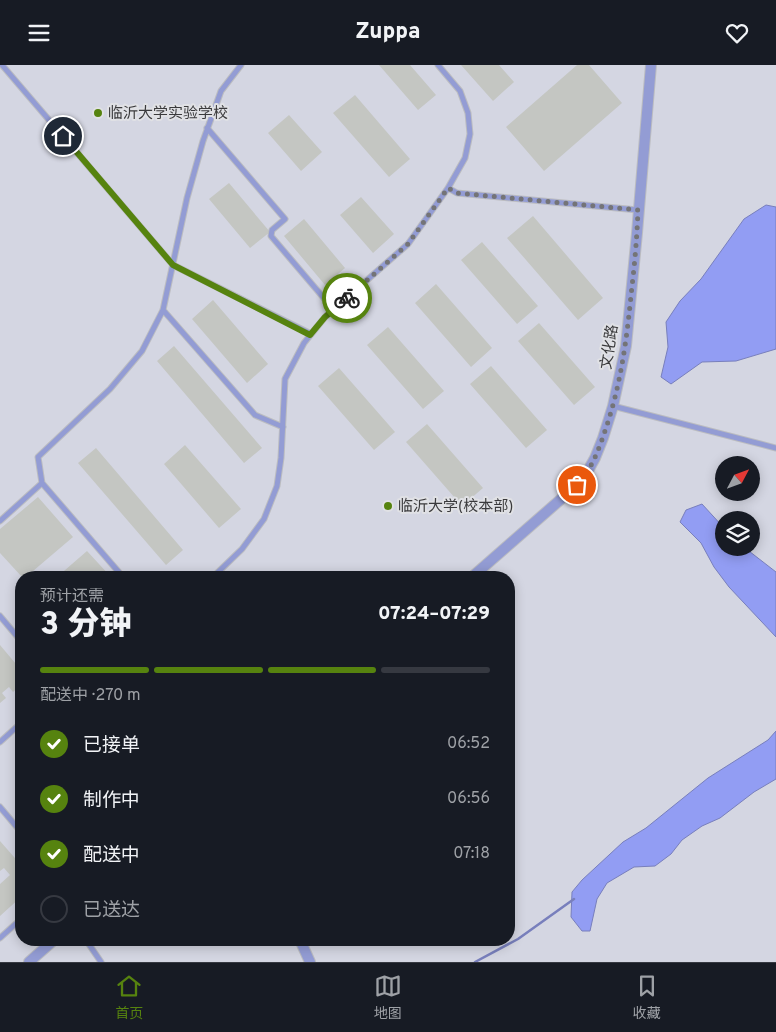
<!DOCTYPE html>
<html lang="zh">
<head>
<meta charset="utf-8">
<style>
  body { margin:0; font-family:Overpass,"Noto Sans SC",sans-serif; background:#242831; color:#f1f3f6; height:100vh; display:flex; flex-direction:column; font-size:19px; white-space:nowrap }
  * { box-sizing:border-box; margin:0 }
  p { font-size:16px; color:#9ea1a6 }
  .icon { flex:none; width:28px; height:28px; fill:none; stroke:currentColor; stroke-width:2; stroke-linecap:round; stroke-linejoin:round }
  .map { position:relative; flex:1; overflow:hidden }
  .panel { position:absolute; left:15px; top:506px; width:500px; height:375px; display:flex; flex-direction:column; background:#171b24; border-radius:20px; box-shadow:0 2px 12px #0003 }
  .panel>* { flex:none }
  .needle { width:32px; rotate:49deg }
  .controls { position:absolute; left:715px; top:391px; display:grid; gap:10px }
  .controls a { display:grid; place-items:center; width:45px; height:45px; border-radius:50%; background:#171b24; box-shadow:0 2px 12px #0003; font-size:25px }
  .pin { position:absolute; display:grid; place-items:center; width:42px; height:42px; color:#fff; margin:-21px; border:2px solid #fff; border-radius:50%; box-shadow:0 1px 5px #0007 }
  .courier { position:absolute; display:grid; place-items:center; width:50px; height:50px; margin:-25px; border:4px solid #56830f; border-radius:50%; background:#fff; color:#222; box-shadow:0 1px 6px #0007 }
  .headline em { font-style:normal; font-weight:800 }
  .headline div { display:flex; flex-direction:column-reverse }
  .headline { display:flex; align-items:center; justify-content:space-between; height:85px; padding:0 25px }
  h1 { font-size:32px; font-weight:800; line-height:38px }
  .bar { display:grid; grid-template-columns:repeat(4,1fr); gap:8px 5px; align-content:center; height:60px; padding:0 25px }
  .bar i { height:6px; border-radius:4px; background:#363941 }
  .bar .current { background:#56830f }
  .bar p { grid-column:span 4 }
  ol { padding:0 25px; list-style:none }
  li { display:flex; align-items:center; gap:15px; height:55px }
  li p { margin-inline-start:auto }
  li .icon { padding:5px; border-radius:50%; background:#56830f; color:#fff; stroke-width:4 }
  li:last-child { color:#9ea1a6 }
  li i { width:28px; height:28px; border:2px solid #363941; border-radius:50% }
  header { display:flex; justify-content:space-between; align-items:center; height:65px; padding:0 25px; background:#171b24; font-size:22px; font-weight:800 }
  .tabs { display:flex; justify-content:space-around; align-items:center; height:70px; border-top:1px solid #363941; background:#171b24; font-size:14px; color:#9ea1a6 }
  .tabs a { display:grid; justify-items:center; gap:2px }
  .tabs .current { color:#56830f }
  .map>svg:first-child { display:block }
  .built { fill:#d4d6e2; fill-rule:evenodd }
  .water { fill:#929df3; stroke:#787fbc }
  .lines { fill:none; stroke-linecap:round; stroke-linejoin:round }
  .stream { stroke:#787fbc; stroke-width:2.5 }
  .building { fill:#c4c6c2 }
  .lane-casing { stroke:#bbbcc0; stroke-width:7 }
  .street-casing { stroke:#bbbcc0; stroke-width:12 }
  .lane { stroke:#939cd4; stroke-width:5 }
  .street { stroke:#939cd4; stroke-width:10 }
  .done { stroke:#747477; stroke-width:5; stroke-dasharray:0 9 }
  .route { stroke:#56830f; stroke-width:6 }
  .poi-dot { fill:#56830f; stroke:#e0e1e5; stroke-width:2 }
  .labels { text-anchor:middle; stroke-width:4; stroke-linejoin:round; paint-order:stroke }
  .poi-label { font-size:15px; fill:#3a3a3c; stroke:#e0e1e5; text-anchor:start }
  .street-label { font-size:15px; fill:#3a3a3c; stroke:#e0e1e5 }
</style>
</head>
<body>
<header><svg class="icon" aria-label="menu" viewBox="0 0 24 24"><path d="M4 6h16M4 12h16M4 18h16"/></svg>Zuppa<svg class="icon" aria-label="heart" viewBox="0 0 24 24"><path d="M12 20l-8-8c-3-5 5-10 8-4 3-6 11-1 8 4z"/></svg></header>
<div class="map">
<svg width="776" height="897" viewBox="0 0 776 897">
  <rect width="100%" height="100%" fill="#e0e1e5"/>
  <path class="built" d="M0,0H776V897H0ZM724,400H751V428H724ZM724,455H751V482H724ZM21,512H509V875H21Z"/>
  <path class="water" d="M766,140L776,142V284L736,296L702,297L671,319L661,312L668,282L666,257L680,236L701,214L744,154Z
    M702,439L724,463V482L745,483L776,507V572L729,522L714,502L701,478L680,457L686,445Z
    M776,666V714L754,727L720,753L702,761L682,775L671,789L655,801L634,802L607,818L597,834L590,866H582L571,852L572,827L582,815L623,777L646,763L708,713L768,675Z"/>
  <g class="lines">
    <path class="stream" d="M475,897L518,874L574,834"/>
  </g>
  <path class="building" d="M379,0H410L436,30L418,45Z
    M461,0H499L514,17L493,36Z
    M577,0H589L622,38L544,106L506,62Z
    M355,30L410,94L389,112L333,48Z
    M289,50L322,87L301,106L268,68Z
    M229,118L270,167L250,183L209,134Z
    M361,132L394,169L373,188L340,150Z
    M533,151L603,233L578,255L507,173Z
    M304,154L345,203L325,220L284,171Z
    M482,177L538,241L517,259L461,195Z
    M436,219L492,283L471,302L415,238Z
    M213,235L268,299L247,318L192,254Z
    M539,258L595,322L574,340L518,276Z
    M388,262L444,326L423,344L367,280Z
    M174,281L262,383L244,398L157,296Z
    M491,301L547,365L526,383L470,319Z
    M339,303L395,367L374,385L318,321Z
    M427,359L483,423L462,441L406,377Z
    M185,380L241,444L219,463L164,399Z
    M96,383L183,485L166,500L78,398Z
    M38,432L73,472L26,512H22L0,488V464Z
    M87,486L111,512H57Z
    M0,580L21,605V620L13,627L9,622L2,628L6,633L0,638Z
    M0,776L21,800V818L19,820L21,822V832L0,851V819L10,810L4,803L0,806Z"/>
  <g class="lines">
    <g class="lane-casing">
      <path id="lane" d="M2,0L173,200L311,269
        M207,63L285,154L272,165L271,171L334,245
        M448,123L457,128L638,145
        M163,245L255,350L283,362
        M613,341L776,383
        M0,456L42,418
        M123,512L42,418L38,392L110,324L142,286L163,245L187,133L203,76L221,26L241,0
        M213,512L242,484L264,454L277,421L281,393L285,314L304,278L325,252L408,179L448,123L465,93L470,69L468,48L460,26L438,0
        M0,551L21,576
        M21,634L19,636L21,639
        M0,677L21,658
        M0,742L21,767
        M0,873L21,854
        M86,875L101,897"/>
    </g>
    <g class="street-casing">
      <path id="street" d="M472,512L568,428L585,411L595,393L603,373L613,341L626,281L637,168L651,0
        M300,875L310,897
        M29,897L54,875"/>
    </g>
    <use href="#lane" class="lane"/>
    <use href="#street" class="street"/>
  </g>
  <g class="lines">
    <path class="done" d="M347,233L408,179L448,123L457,128L638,145C637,171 635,196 632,221C627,271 622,315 606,363C599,384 592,404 577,420"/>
    <path class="route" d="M63,71L173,200L310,270L325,252L347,233"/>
  </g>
  <g class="poi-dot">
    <circle cx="98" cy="48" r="5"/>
    <circle cx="388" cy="441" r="5"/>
  </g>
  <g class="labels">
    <g class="poi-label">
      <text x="108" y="53">临沂大学实验学校</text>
      <text x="398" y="446">临沂大学(校本部)</text>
    </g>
    <g class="street-label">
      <text transform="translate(609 282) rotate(-81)" y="5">文化路</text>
    </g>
  </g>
</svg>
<div class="controls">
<a><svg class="needle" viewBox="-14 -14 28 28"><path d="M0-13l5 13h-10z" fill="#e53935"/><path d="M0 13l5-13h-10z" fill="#9ea1a6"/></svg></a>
<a><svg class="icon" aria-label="layers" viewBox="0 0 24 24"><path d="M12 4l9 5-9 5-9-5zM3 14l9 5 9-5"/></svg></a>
</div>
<div class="pin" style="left:577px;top:420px;background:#ea580c"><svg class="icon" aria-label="bag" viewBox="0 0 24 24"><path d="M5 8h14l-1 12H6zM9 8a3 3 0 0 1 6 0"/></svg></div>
<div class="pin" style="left:63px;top:71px;background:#1f2937"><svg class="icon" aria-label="home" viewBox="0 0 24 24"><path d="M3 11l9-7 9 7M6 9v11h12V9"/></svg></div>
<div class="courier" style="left:347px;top:233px"><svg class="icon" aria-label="bike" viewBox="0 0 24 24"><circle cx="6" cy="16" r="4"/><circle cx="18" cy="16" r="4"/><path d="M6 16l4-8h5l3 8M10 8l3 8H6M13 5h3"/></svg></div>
<section class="panel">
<div class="headline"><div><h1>3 分钟</h1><p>预计还需</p></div><em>07:24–07:29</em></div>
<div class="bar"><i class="current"></i><i class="current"></i><i class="current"></i><i></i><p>配送中 · 270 m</p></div>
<ol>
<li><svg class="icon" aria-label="check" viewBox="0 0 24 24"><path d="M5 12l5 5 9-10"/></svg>已接单<p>06:52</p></li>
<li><svg class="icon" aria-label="check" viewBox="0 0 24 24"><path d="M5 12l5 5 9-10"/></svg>制作中<p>06:56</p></li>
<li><svg class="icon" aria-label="check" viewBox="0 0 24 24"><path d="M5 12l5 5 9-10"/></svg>配送中<p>07:18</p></li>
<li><i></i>已送达</li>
</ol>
</section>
</div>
<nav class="tabs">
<a class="current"><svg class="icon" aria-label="home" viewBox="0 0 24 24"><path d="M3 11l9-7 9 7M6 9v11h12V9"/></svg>首页</a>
<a><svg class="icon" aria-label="map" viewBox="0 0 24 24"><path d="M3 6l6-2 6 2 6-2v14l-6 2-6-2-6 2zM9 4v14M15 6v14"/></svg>地图</a>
<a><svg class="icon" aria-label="saved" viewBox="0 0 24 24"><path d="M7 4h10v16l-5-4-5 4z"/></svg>收藏</a>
</nav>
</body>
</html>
